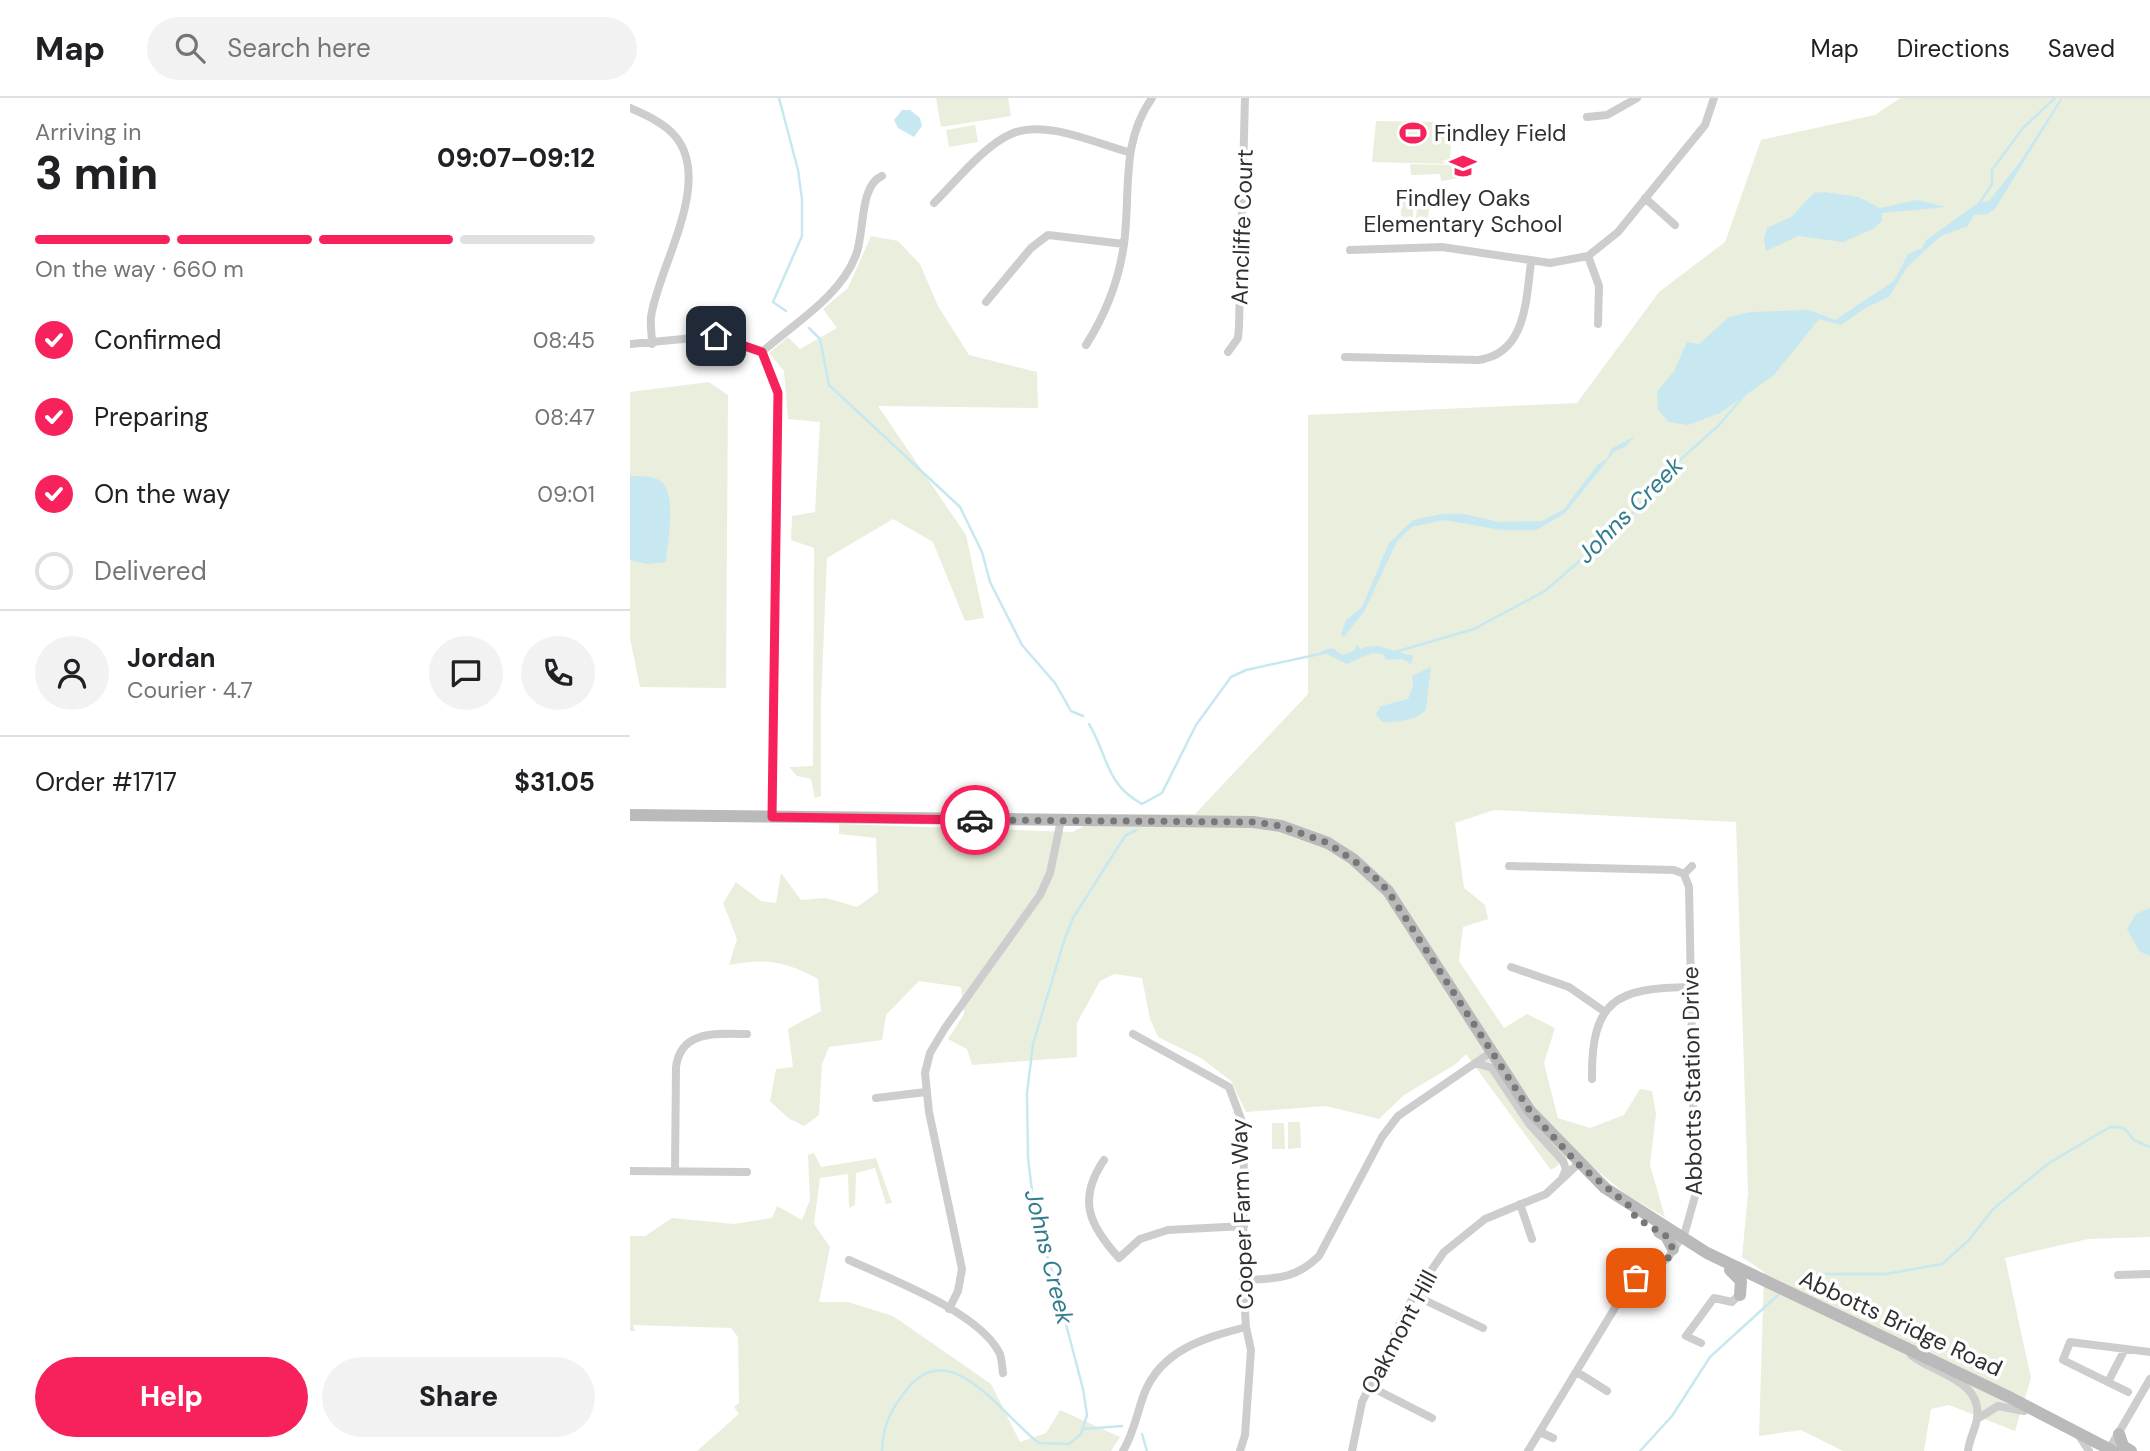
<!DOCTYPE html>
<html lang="en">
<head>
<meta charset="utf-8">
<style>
  body { margin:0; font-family:"DM Sans",sans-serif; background:#f2f2f2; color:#202124; height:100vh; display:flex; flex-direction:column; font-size:26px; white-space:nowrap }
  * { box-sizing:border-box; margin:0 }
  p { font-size:23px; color:#757577 }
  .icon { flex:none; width:38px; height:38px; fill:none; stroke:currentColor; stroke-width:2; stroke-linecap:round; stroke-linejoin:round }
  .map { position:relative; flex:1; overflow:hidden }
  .drawer { display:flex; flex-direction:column; background:#fff; width:630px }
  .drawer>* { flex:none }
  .pin { position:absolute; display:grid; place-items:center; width:60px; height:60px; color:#fff; margin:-30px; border-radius:14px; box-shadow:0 4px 10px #0006 }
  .courier { position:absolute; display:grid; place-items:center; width:70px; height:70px; margin:-35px; border:5px solid #f7225c; border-radius:50%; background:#fff; color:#222; box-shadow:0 2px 9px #0007 }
  .summary em { font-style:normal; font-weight:800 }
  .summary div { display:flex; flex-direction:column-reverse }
  .summary { display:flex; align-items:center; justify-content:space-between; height:119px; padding:0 35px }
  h1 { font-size:46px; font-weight:800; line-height:52px }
  .bar { display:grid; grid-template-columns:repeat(4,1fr); gap:10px 7px; align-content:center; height:84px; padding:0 35px }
  .bar i { height:9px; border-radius:5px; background:#e0e0e0 }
  .bar .active { background:#f7225c }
  .bar p { grid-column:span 4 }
  .line { display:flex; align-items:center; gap:18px; padding:0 35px; border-top:2px solid #e0e0e0 }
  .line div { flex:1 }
  .round { display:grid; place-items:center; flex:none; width:74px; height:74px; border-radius:37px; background:#f2f2f2 }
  ol { padding:0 35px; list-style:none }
  li { display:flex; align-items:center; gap:21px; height:77px }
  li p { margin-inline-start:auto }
  li .icon { padding:7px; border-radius:50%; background:#f7225c; color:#fff; stroke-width:4 }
  li:last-child { color:#757577 }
  li i { width:38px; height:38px; border:4px solid #e0e0e0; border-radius:50% }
  .button { display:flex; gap:14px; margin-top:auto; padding:14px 35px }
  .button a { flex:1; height:80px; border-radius:42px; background:#f7225c; color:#fff; font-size:28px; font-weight:800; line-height:80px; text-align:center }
  .button a+a { background:#f2f2f2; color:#202124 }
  header { display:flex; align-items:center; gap:42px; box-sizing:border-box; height:98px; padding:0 35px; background:#fff; border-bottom:2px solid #e0e0e0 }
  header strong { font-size:33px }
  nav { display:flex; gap:38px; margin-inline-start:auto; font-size:24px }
  .search { width:490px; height:63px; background:#f2f2f2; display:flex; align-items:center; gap:18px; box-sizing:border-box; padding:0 24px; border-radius:38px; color:#757577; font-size:26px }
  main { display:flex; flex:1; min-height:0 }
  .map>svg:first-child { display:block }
  .green { fill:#eaeedc }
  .water { fill:#c7e8f0 }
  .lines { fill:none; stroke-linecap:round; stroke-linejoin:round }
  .stream { stroke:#c7e8f0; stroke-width:2.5 }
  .street { stroke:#cdcdcd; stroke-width:8 }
  .secondary { stroke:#bababa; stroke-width:12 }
  .done { stroke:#787878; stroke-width:7; stroke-dasharray:0 12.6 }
  .route { stroke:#f7225c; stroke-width:9 }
  .labels { text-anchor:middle; stroke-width:7; stroke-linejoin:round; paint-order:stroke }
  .poi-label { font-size:23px; fill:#303030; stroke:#fff; text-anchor:start }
  .street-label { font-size:23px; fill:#303030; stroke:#fff }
  .water-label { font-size:24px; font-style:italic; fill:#317c8d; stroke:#fff }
</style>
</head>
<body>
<header>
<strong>Map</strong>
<div class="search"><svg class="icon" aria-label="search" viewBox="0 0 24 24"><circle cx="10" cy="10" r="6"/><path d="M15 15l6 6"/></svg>Search here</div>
<nav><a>Map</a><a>Directions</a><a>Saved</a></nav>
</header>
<main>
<section class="drawer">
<div class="summary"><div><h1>3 min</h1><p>Arriving in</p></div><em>09:07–09:12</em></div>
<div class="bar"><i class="active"></i><i class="active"></i><i class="active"></i><i></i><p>On the way · 660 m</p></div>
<ol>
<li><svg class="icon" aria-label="check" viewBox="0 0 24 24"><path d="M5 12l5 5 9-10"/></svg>Confirmed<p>08:45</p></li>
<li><svg class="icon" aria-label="check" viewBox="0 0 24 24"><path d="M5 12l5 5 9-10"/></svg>Preparing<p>08:47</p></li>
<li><svg class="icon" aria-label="check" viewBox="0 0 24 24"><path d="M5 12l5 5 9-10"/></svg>On the way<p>09:01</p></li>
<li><i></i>Delivered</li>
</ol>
<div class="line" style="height:126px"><a class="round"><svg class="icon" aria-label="person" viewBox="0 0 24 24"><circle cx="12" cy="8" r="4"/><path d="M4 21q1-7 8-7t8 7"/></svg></a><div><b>Jordan</b><p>Courier · 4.7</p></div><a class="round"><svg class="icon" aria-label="chat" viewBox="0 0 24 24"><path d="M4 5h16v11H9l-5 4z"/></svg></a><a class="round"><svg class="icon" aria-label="phone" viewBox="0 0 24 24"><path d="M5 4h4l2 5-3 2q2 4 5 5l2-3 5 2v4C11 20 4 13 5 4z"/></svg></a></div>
<div class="line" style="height:91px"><div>Order #1717</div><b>$31.05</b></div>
<div class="button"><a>Help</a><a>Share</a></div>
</section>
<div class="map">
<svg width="1520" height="1353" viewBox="0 0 1520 1353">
  <rect width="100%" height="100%" fill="#fff"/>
  <path class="green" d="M306,0H378L381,18L311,29Z
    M1270,0H1520V1139L1458,1141L1375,1160L1401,1280L1385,1333L1319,1307L1301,1311L1294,1353H1213L1171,1332L1129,1338L1134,1174L1112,1159L1118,1095L1106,724L864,712L825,725L834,790L855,807L858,821L833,829L829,863L874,930L897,916L925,930L914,965L928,1020L960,1030L994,1017L1010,991L1022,993L1026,1016L1020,1067L1035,1119L997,1097L946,1055L921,1072L836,956L826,966L774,997L749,1021L696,1008L616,1014L601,983L571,960L528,939L520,921L512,880L484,876L470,883L447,925V959L342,967L337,951L318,941L334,916L331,889L289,883L256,917L252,942L199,949L192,966L189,1017L174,1028L158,1020L140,1003L146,971L163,969L158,931L191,913L188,881C155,863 136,860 99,867L107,841L93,805L106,784L131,803L146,805L151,775L171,802L196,800L227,809L248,794L246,740L209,736V726L443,734L476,716H565L678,596V317L947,305L1029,194L1095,144L1131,42L1245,17Z
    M746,23L822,24L820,66L742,64Z
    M345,27L348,44L319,49L316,32Z
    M780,66L825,67L830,80L811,83L810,76L781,77Z
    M772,101L784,102L782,128L770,127Z
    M788,102L800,103L797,129L785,128Z
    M241,138L268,143L290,166L308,208L339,257L407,274L408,310L248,308L336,437L354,520L335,523L303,444L263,421L197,460L191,603V698L185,700L181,681L167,678L159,669L183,668L184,450L161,442L162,418L185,414L190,324L158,321L154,273L139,255L158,239L170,251L207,230L193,211L218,190Z
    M79,284L98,297L96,590L10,589L0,540V294Z
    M658,1024H670L671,1050L658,1051Z
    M642,1025H654L655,1051H642Z
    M184,1055L191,1069L246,1060L262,1105L256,1106L245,1070L226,1075L225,1107L219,1110L218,1076L190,1080L184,1126L200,1149L189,1204H218L263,1218L361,1286L390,1344L416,1335L430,1312L490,1339L481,1353H67L109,1316L104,1309L109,1305L108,1239L101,1230L3,1227L5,1233H0V1138H15L42,1120L104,1126L142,1120L147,1108L172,1122L180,1102L178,1057Z"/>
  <path class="water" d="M1431,0H1433L1365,111L1357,116L1344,117L1338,128L1311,138L1277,169L1259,199L1237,209L1211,227L1189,221L1144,277L1090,315L1058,327L1039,324L1028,312L1027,294L1044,273L1057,244L1069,246L1099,219L1121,214L1179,212L1205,222L1264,183L1278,156L1292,150L1296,142L1348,105L1359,103L1389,65Z
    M272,12H280L290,20L292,28L284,39L268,30L264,22Z
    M1194,94L1228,99L1250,110L1287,102L1316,109L1252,115V123L1243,131L1213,144L1168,138L1136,153L1134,141L1137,130L1161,119L1184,95Z
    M1005,338L995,349L985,353L935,415L907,432H871L814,422L782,429L767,443L735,512L714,539L711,536L716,522L732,509L759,445L783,422L812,416H834L869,424L912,423L934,411L968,366L977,361L981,351Z
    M0,378C8,378 20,378 27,381C49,389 37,446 36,464L18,466L0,462Z
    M727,547L732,552L734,549L748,548L783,558L781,566L772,561L756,562L753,556L742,555L717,566L691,553L702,550L713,557L724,553Z
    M801,569L796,611C788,623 766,624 752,624L746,616L751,608L778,601L783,588L782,578Z
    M1520,810V858L1509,853L1497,831L1506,816Z"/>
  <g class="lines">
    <path class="stream" d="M149,0L168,72L172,101V138L143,204L156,213
      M1349,106L1362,86V72L1393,30L1425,0
      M179,230L190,241L199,287L330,409L352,454L360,484L392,547L425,585L441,613L453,618
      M765,554L844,531L915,493L998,421L1032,378L1089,327L1117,294
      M459,626C478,657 475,686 512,706
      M512,706L532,695L566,627L601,579L616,572L694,555
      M1169,1181L1188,1176H1256L1312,1166L1339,1142L1363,1111L1419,1065L1480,1029L1494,1030L1504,1042L1520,1049
      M453,1331L492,1328
      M512,1336L517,1353
      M252,1353C253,1326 261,1311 278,1290C322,1236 376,1322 409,1345L439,1346L451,1336L457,1317L453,1291L421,1169L406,1126L398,1060L397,995L403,946L434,843L443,820L488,749L496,737L507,732
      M1010,1353L1042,1318L1080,1259L1148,1197"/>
    <path class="street" d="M0,10C16,17 34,25 45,38C84,84 28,169 21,219C20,227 22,237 22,246
      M957,19L977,17L1007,0
      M1015,100L1045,127
      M304,105C325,84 355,47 381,36C415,21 465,45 498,54
      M720,152L812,149L920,165L958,158L988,134L1075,27L1084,0
      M958,158L969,188L968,226
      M356,204L401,150L418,137L494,146
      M0,246L85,238L132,254L148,295L142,719
      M456,247C475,217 489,182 494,146C501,95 490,45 522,0
      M132,254C164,225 210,199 226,157C235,133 229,88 252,78
      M598,254L608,240L609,228L615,0
      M715,259L848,262C896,256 896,203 901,164
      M879,768L1044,772L1054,776L1059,789L1065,1098L1055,1134L1038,1160L997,1190L898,1353
      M1054,776L1062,768
      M881,869L939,889L975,914
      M503,936L599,989L614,1029L613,1182L616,1229L621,1252L615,1337L610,1353
      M846,965L862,970L900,1027L933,1063L936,1071L933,1078
      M962,981C961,901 987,890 1061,889
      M246,1000L296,994
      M474,1062C447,1102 459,1127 489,1160L510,1141L538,1132L614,1128
      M0,1073L117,1074
      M45,1074L46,969C51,931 88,936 117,936
      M890,1106L902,1141
      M219,1162C260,1181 347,1213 369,1254C372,1259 372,1269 373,1275
      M1488,1177L1520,1176
      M613,1182C645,1181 666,1181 689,1158L752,1039L768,1018L860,955
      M784,1197L853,1230
      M319,1211L328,1193L332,1171L299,1014L295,975L300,955L315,930L410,797L420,775L431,722
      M1071,1245L1056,1238L1084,1200L1102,1204L1111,1195
      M1281,1257C1305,1276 1353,1282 1347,1321C1345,1332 1339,1342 1338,1353
      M947,1274L977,1293
      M1478,1284L1495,1251
      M741,1289L802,1320
      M1498,1294L1433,1262L1440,1244L1520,1254
      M1347,1321L1368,1308L1394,1313
      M910,1334L923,1340
      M1448,1336L1459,1353
      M493,1353C504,1335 507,1315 514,1296C531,1252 574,1240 616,1229
      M722,1353L732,1304L784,1197L814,1154L855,1121L916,1096L948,1066
      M1478,1353L1520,1281"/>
    <path class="secondary" d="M0,717L623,724L651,728L698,745L723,761L758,793L900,1013L975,1090L1077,1155L1381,1300L1483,1353
      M1029,1134L1036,1138L1043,1151
      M1100,1172L1111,1183L1110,1197
      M1489,1336L1493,1348L1501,1353"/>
  </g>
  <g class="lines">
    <path class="done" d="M345,722L624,724L651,728L698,745L740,774L758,793L900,1013L948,1066L1002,1110L1005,1119L1036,1138L1043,1151L1038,1160L1006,1180"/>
    <path class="route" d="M86,238L132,254L148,295L142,719L345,722"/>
  </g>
  <defs>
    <g id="stadium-bare" transform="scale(2.1)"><path d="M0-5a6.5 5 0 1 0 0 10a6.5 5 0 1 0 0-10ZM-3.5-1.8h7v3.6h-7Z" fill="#f7225c" stroke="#fff" stroke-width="2.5" paint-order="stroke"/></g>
    <g id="school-bare" transform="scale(2.1)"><path d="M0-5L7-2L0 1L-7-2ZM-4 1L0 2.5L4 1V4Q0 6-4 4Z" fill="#f7225c" stroke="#fff" stroke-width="2.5" paint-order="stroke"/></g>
  </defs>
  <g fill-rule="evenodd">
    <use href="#stadium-bare" x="783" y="35"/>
    <use href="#school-bare" x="833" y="68"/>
  </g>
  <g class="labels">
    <g class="poi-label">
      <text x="804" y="43">Findley Field</text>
      <text x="833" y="108" text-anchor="middle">Findley Oaks<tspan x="833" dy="26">Elementary School</tspan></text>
    </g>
    <g class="street-label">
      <text transform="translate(612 129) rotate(-88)" y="8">Arncliffe Court</text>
      <text transform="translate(1062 983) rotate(-91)" y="8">Abbotts Station Drive</text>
      <text transform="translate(612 1116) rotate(-92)" y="8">Cooper Farm Way</text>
      <text transform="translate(1271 1225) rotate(25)" y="8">Abbotts Bridge Road</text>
      <text transform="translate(769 1234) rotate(-62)" y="8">Oakmont Hill</text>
    </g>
    <g class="water-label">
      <text transform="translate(1000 412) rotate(-45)" y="8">Johns Creek</text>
      <text transform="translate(419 1159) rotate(76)" y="8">Johns Creek</text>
    </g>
  </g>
</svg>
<div class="pin" style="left:1006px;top:1180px;background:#ea580c"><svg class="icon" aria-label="bag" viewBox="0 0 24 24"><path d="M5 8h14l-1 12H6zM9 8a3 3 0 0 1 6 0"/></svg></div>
<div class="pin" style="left:86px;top:238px;background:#1f2937"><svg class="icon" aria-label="home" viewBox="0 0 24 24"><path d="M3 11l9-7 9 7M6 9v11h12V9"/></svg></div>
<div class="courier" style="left:345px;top:722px"><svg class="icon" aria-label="car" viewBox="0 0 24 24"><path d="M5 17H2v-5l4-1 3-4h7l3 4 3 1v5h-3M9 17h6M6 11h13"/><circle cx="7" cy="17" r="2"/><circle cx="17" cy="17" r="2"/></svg></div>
</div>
</main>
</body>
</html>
